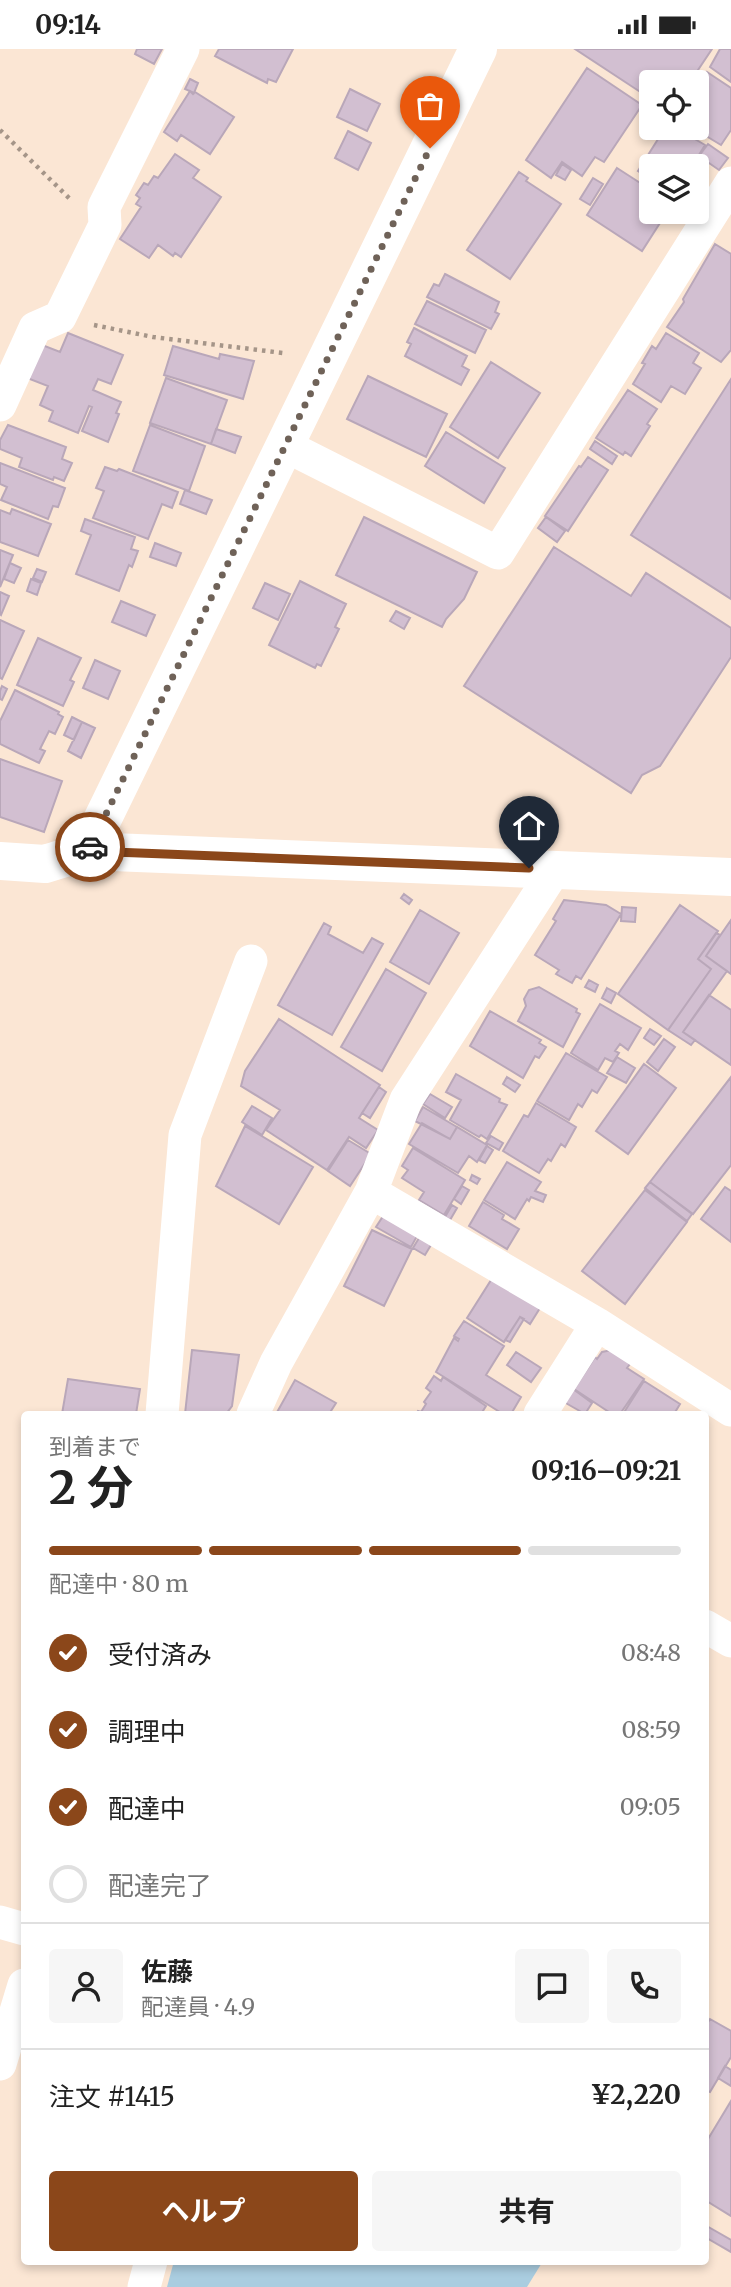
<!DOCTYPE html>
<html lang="ja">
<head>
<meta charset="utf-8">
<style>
  body { margin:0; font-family:Merriweather,"Noto Sans JP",serif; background:#f6f6f6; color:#222; height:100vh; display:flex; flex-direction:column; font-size:26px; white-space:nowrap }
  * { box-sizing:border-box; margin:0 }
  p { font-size:23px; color:#767676 }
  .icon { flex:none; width:38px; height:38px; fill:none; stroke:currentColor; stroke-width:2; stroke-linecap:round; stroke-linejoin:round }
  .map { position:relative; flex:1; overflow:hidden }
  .side { position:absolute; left:21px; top:1362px; width:688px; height:854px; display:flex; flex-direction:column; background:#fff; border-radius:7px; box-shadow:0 4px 10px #0003 }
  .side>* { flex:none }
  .buttons { position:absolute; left:639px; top:21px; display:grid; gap:14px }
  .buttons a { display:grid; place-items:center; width:70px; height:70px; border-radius:7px; background:#fff; box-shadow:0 4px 10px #0003; font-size:35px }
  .pin { position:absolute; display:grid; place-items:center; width:60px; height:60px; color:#fff; margin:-72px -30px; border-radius:50% 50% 50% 0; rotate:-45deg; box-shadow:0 0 7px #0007 }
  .pin .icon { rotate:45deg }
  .courier { position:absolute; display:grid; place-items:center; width:70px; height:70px; margin:-35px; border:5px solid #8b471a; border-radius:50%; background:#fff; color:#222; box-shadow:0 2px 9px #0007 }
  .headline em { font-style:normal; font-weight:700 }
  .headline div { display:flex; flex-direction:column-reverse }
  .headline { display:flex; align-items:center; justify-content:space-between; height:119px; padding:0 28px }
  h1 { font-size:46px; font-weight:700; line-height:52px }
  .bar { display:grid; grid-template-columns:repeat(4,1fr); gap:10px 7px; align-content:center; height:84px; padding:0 28px }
  .bar i { height:9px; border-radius:5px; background:#e0e0e0 }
  .bar .active { background:#8b471a }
  .bar p { grid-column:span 4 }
  .line { display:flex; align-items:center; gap:18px; padding:0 28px; border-top:2px solid #e0e0e0 }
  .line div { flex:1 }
  .round { display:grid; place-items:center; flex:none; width:74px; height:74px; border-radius:7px; background:#f6f6f6 }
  ol { padding:0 28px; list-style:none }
  li { display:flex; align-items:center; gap:21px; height:77px }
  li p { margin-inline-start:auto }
  li .icon { padding:7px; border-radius:50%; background:#8b471a; color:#fff; stroke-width:4 }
  li:last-child { color:#767676 }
  li i { width:38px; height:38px; border:4px solid #e0e0e0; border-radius:50% }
  .button { display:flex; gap:14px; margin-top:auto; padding:14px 28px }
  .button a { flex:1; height:80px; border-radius:7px; background:#8b471a; color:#fff; font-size:28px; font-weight:700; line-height:80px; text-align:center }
  .button a+a { background:#f6f6f6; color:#222 }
  .status { display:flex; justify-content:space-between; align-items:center; height:49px; padding:0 35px; background:#fff; direction:ltr }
  .status svg { height:19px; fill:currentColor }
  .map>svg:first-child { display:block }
  .water { fill:#aacde0 }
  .building { fill:#d2bfd1; stroke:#b9a7b9; stroke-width:2 }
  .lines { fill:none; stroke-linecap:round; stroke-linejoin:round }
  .path { stroke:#a59588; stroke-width:4.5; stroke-dasharray:3.5 5; stroke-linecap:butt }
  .street { stroke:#fff; stroke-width:33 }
  .secondary { stroke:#fff; stroke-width:38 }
  .done { stroke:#6f6258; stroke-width:7; stroke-dasharray:0 12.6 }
  .route { stroke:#8b471a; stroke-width:9 }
</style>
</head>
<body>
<div class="status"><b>09:14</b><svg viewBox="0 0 49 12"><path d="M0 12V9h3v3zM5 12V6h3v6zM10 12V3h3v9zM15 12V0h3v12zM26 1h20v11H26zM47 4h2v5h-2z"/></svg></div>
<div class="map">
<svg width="731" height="2238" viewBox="0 0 731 2238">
  <rect width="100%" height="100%" fill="#fbe6d4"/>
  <path class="water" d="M174,2212H543L527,2238H167Z"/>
  <path class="building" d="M137,0H162L154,15L135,5Z
    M219,0H293L276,33L268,30L267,34L215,7Z
    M575,0H712L690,33H651V50Z
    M720,0H731V33L710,18Z
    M587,19L642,56L604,113L595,108L582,127L562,113L551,129L526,111Z
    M707,23L731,39V81L721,96L693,79H696V39Z
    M190,30L198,34L194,44L185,40Z
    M350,40L380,55L367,82L337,68Z
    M190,42L193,45L195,43L234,68L210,105L181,86L177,92L164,83Z
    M665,79H676L705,96L694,114L695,117H651V131L638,122Z
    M348,82L371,94L358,121L335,109Z
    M708,95L728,109L719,121L699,107Z
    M175,105L199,121L193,129L221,148L181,208L175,204L173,207L158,196L149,209L120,190L141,158L136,155L140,149L136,146L144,134L148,136L154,127L158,129Z
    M562,115L571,121L565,131L556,126Z
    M617,119L651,141V163H667L642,202L587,166Z
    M519,123L528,129L526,132L561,155L510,230L467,201Z
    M593,129L603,135L590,156L580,150Z
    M715,195L731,205V301L721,313L667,278L684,253L683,250Z
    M445,225L499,253L495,263L499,265L491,280L427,248L434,235L439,237Z
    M427,252L486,281L475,304L415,275Z
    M414,279L467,307L462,317L469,321L461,336L405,307L411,295L407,293Z
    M68,284L123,306L111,335L98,330L93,341L121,353L116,364L119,365L108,393L82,382L92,358L89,357L78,384L49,372L53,362L40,356L48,337L22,327L37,294L60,303Z
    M666,284L699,304L693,314L701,319L685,345L671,337L661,353L633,335L645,315L642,314L652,297L656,300Z
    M173,297L219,310L220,305L254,312L243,350L164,326Z
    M491,313L540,344L498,409L450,378Z
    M368,327L447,365L426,408L347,370Z
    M166,329L227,351L211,395L150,374Z
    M731,330V550L631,486Z
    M628,341L657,360L647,375L650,377L631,407L625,403L623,406L596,389Z
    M8,376L66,398L62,410L72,414L64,432L54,428L53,431L19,418L22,409L0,400V391Z
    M150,376L205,397L189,442L133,422Z
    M216,380L241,388L235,404L211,395Z
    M446,383L505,419L484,454L425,417Z
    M595,392L617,407L612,415L590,400Z
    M588,408L608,421L568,482L545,467L579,417L581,418Z
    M0,414L65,439L58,458L53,457L48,470L1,451L7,438L0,435Z
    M105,418L117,422L119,420L178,443L172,459L162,455L148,490L93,469L104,442L96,439Z
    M185,441L212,451L206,465L180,455Z
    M12,460L51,475L38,507L0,493V461L10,465Z
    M364,468L477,523L464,550L446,570L442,578L336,526Z
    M546,468L565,482L557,493L538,479Z
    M85,470L135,488L131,500L138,502L132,518L129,516L119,542L76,525L91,486L81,482Z
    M155,494L181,504L176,517L150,508Z
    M554,498L631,547L646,524L731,579V608L660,717L642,726L631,744L464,637Z
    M0,501L13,506L0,538Z
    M10,514L21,519L14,534L4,530Z
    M37,520L46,523L42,533L33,529Z
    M31,530L41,534L37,546L27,542Z
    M300,532L346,555L335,578L339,580L321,617L317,615L315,619L269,596Z
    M265,534L290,545L278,571L253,559Z
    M0,543L9,547L1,566L0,565Z
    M121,552L155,566L146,587L112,573Z
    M396,562L410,569L404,580L390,572Z
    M0,571L24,582L2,630L0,629Z
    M38,589L81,609L70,631L74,633L63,657L17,636Z
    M95,611L120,622L108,650L83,639Z
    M2,637L7,640L2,651L0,650V642Z
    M15,641L59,663L58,665L63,668L55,685L49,682L40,700L45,702L39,714L0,695V672Z
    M72,668L82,673L74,691L64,686Z
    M82,673L95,679L81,709L68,702Z
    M0,710L62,732L44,783L0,768Z
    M404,845L412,851L409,855L401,849Z
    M564,851L606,856L621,865L581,930L576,927L572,934L556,925L559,921L535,906L556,872L553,870Z
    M680,856L718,882L698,910L711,920L668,981L618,945Z
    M622,858L636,859L635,873L621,872Z
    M420,861L459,884L429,935L390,913Z
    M731,871V925L706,907Z
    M324,874L331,878L328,885L363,904L372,889L383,895L332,986L278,956Z
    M716,884L720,886L706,907L727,922L683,983L695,991L691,996L668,981L711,920L698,910Z
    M386,920L426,944L382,1022L341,998Z
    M589,931L598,936L595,943L585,938Z
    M539,938L577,960L576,963L580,965L563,998L518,972L526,957L524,950L529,941Z
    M607,939L616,944L611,954L602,949Z
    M709,946L731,961V1016L683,983Z
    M600,955L641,979L628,1001L620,995L615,1002L619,1004L613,1013L605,1009L598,1021L571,1004Z
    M490,962L541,991L539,994L546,998L539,1009L535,1007L523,1029L470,997Z
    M279,970L380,1036L359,1069L378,1081L366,1099L349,1088L327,1121L266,1081L280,1061L241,1037L245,1022Z
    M650,980L661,987L654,996L644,989Z
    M664,990L675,998L658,1022L647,1013Z
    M566,1004L607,1028L597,1044L592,1041L582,1058L578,1055L569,1071L537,1052Z
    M617,1008L635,1019L626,1034L607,1024Z
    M644,1015L676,1039L628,1105L596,1082Z
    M456,1025L500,1050L499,1053L507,1056L487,1090L481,1086L479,1088L450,1071L461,1051L446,1043Z
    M507,1028L520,1036L515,1043L503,1035Z
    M731,1028V1116L693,1165L650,1133Z
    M379,1038L386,1043L370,1069L362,1064Z
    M430,1045L452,1058L445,1069L423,1055Z
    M536,1054L576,1078L565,1098L561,1095L551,1112L548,1110L539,1124L503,1102L524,1066L528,1068Z
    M252,1057L272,1069L262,1086L242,1073Z
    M423,1058L457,1078L450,1090L415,1072Z
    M422,1074L450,1090L457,1078L487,1096L477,1113L469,1107L458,1124L409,1095Z
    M245,1077L313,1118L279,1175L216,1137Z
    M491,1087L503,1094L499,1101L486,1094Z
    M348,1091L371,1105L350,1137L328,1122Z
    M487,1097L493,1101L485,1114L479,1111Z
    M413,1099L465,1131L444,1166L419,1151L424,1143L402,1129L408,1121L402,1117Z
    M507,1113L541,1133L535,1142L546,1146L543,1153L531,1148L529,1152L527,1150L515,1170L484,1151Z
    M472,1126L480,1130L477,1135L470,1131Z
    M650,1133L692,1165L687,1172L645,1139Z
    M462,1137L469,1141L461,1155L454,1150Z
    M725,1138L731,1142V1193L701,1170Z
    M645,1141L687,1173L625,1255L582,1222Z
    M483,1153L504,1166L502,1170L519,1180L507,1200L469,1177Z
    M452,1156L457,1159L450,1171L445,1168Z
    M387,1161L421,1180L411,1198L376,1178Z
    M372,1181L412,1200L384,1257L344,1237Z
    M422,1184L434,1191L425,1206L413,1199Z
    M493,1228L540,1259L530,1275L520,1268L504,1293L467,1269Z
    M520,1268L524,1270L510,1293L505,1291Z
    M464,1272L504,1297L486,1326L521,1348L511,1365H503L436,1323L454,1289L458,1292L459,1290L454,1287Z
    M617,1300L633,1311L627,1319L644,1330L620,1365H612L574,1340L595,1308L597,1310L602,1303Z
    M192,1301L239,1306L232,1357L226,1365H185Z
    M516,1303L541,1319L531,1333L507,1316Z
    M434,1327L441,1332L443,1328L486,1357L481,1365H416L418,1362L421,1363L426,1355L424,1353L431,1343L426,1339Z
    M68,1330L140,1340L136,1365H62Z
    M295,1331L336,1354L329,1365H272L273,1363L276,1365Z
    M644,1332L680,1355L674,1365H623Z
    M573,1340L592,1354L585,1365L564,1353Z
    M710,1970L731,1982V2008L710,2043L705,2041V1978Z
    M725,2017L731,2021V2037L718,2029Z
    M731,2052V2167L705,2151V2095Z
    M705,2176L731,2191V2203L705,2188Z"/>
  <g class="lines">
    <path class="path" d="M0,81L71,151
      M94,276L153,288L283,304"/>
    <path class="street" d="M0,356L35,279L60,268L105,176L104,158L183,0
      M284,396L498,504L731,134
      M371,1143L597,1275L731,1361
      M162,1365L185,1086L251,912
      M253,1365L276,1314L371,1143L406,1051L555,820
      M540,1365L597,1275
      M705,1577L731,1592
      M0,1873L24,1880
      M0,2015L24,1936
      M144,2238L151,2212"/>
    <path class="secondary" d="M87,802L478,0
      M0,812L45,815L87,802L731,828"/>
  </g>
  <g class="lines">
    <path class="done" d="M90,798L430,99"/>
    <path class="route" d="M90,798L87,802L529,819"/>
  </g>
</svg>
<div class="buttons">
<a><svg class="icon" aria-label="locate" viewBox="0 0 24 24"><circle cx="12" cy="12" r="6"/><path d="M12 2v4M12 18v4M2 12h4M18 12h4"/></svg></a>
<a><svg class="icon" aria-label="layers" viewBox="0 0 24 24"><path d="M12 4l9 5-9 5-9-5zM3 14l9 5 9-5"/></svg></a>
</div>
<div class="pin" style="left:430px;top:99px;background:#ea580c"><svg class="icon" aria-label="bag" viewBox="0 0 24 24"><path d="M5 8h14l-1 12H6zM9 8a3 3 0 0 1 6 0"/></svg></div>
<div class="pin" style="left:529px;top:819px;background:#1f2937"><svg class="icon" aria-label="home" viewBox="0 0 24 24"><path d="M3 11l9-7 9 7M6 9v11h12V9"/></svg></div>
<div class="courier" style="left:90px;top:798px"><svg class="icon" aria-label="car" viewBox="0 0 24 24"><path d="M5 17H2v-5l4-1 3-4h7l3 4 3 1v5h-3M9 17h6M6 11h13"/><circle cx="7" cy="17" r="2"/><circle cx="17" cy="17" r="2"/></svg></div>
<section class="side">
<div class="headline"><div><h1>2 分</h1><p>到着まで</p></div><em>09:16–09:21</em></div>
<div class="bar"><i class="active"></i><i class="active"></i><i class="active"></i><i></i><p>配達中 · 80 m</p></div>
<ol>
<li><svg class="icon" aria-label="check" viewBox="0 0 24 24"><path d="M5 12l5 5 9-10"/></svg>受付済み<p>08:48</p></li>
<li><svg class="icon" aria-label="check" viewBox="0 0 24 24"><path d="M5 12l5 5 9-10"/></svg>調理中<p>08:59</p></li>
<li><svg class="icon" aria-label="check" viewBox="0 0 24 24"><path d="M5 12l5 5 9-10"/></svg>配達中<p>09:05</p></li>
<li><i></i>配達完了</li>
</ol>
<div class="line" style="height:126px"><a class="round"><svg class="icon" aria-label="person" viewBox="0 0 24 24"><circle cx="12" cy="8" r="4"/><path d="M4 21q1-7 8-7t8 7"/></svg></a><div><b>佐藤</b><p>配達員 · 4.9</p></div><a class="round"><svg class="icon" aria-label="chat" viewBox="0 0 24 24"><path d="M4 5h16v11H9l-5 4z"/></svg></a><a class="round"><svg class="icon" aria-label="phone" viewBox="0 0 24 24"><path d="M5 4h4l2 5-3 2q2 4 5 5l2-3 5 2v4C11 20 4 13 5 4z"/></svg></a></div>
<div class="line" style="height:91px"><div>注文 #1415</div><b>¥2,220</b></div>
<div class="button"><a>ヘルプ</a><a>共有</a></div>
</section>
</div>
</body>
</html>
